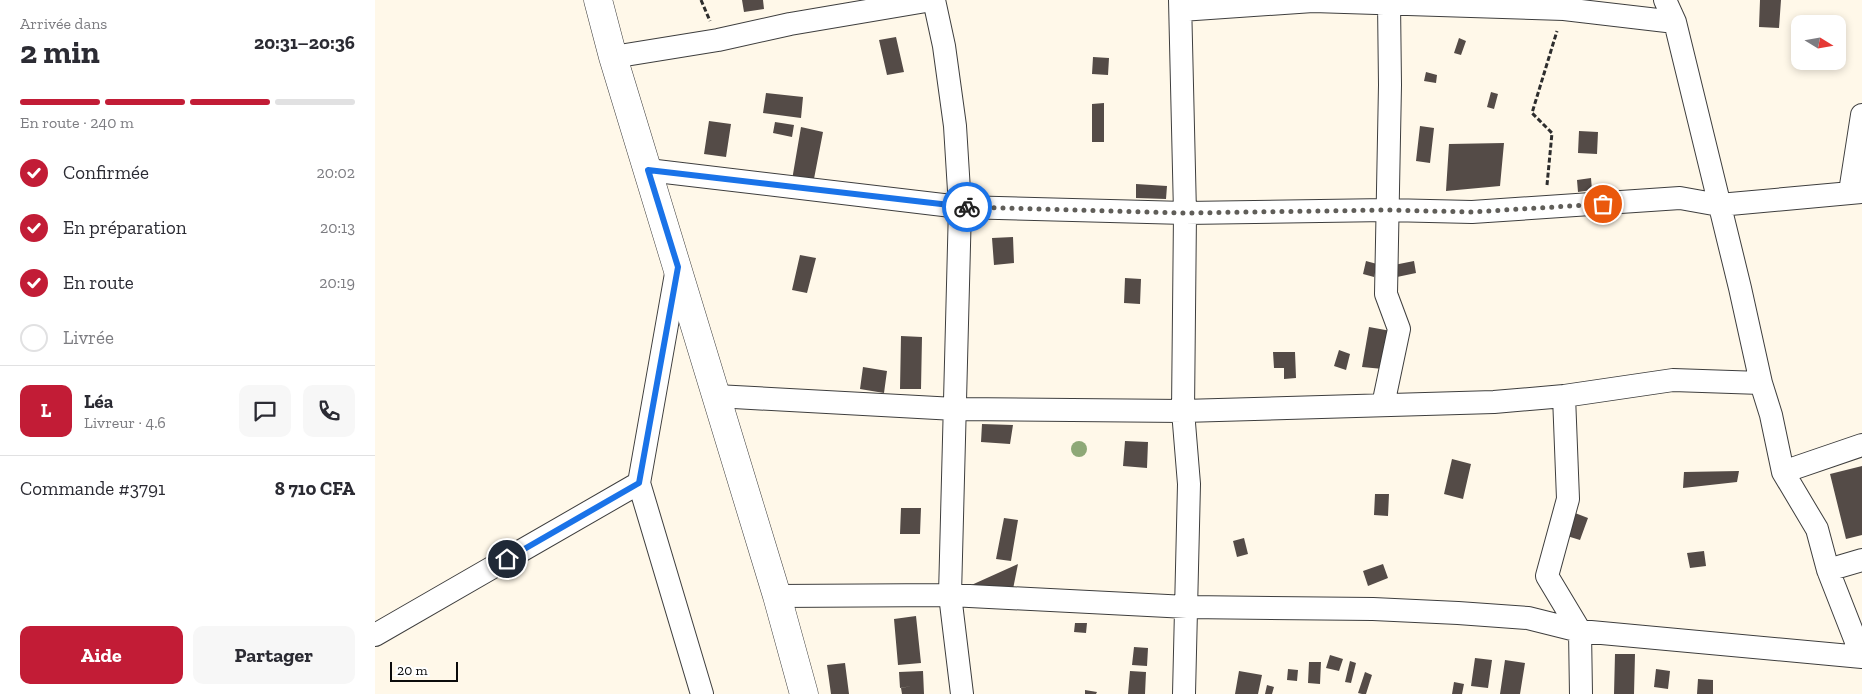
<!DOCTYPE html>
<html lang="fr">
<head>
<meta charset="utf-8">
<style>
  body { margin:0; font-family:"Zilla Slab",serif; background:#f7f7f7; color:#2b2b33; height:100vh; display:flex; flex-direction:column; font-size:19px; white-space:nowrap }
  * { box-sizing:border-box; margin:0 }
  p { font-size:16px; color:#7c7c81 }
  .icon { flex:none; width:28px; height:28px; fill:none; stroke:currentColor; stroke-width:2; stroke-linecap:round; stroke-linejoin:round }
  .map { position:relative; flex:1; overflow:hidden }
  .sheet { display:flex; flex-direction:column; background:#fff; width:375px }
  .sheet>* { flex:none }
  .needle { width:32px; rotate:101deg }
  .buttons { position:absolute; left:1416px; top:15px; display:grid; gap:10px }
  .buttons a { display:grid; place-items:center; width:55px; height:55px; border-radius:10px; background:#fff; box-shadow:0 2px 8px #0003; font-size:25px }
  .scale { position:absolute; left:15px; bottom:12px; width:68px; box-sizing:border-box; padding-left:5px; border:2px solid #0b0b0b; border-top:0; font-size:14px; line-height:18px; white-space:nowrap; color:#0b0b0b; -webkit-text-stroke:4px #fff; paint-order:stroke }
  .pin { position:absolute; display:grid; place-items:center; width:42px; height:42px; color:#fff; margin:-21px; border:2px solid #fff; border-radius:50%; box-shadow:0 1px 5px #0007 }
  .courier { position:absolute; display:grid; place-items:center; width:50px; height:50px; margin:-25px; border:4px solid #1a73e8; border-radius:50%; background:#fff; color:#222; box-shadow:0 1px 6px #0007 }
  .headline em { font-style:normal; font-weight:700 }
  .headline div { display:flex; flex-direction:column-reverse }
  .headline { display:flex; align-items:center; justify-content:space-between; height:85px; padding:0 20px }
  h1 { font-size:32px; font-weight:700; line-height:38px }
  .bar { display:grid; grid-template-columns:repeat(4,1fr); gap:8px 5px; align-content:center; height:60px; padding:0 20px }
  .bar i { height:6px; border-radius:4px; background:#e1e1e2 }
  .bar .current { background:#c21c36 }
  .bar p { grid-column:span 4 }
  .line { display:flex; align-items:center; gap:12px; padding:0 20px; border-top:1px solid #e1e1e2 }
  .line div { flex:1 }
  .round { display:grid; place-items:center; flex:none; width:52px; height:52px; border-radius:10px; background:#f7f7f7 }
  ol { padding:0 20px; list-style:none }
  li { display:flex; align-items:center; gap:15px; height:55px }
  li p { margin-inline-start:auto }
  li .icon { padding:5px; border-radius:50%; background:#c21c36; color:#fff; stroke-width:4 }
  li:last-child { color:#7c7c81 }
  li i { width:28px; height:28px; border:2px solid #e1e1e2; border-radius:50% }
  .primary-button { display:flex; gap:10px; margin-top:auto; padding:10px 20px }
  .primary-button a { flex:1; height:58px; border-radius:10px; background:#c21c36; color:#fff; font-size:20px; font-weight:700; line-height:58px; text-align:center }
  .primary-button a+a { background:#f7f7f7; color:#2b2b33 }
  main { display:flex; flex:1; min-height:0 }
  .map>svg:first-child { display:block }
  .building { fill:#544b47 }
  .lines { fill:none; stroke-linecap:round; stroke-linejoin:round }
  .minor-casing { stroke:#3e3e3e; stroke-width:24 }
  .tertiary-casing { stroke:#3e3e3e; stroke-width:29 }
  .path { stroke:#2d2d2d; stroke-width:3; stroke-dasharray:5 2.5; stroke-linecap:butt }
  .minor { stroke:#fff; stroke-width:22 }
  .tertiary { stroke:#fff; stroke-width:28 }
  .tree { fill:#8ea877 }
  .done { stroke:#605e59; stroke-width:5; stroke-dasharray:0 9 }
  .route { stroke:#1a73e8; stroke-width:6 }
</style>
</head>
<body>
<main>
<section class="sheet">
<div class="headline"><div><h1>2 min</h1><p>Arrivée dans</p></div><em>20:31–20:36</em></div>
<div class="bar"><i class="current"></i><i class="current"></i><i class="current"></i><i></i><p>En route · 240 m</p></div>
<ol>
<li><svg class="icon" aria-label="check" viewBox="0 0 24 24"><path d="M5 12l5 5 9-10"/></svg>Confirmée<p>20:02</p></li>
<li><svg class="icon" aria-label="check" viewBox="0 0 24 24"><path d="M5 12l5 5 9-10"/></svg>En préparation<p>20:13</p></li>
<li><svg class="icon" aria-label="check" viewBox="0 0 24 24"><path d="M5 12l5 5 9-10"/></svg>En route<p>20:19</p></li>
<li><i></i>Livrée</li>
</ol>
<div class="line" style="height:90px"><b class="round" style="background:#c21c36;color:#fff">L</b><div><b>Léa</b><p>Livreur · 4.6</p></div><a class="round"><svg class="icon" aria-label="chat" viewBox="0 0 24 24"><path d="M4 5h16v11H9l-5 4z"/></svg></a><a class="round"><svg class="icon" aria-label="phone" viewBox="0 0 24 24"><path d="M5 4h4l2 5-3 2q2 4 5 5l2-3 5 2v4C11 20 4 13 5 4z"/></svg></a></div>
<div class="line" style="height:65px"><div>Commande #3791</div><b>8 710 CFA</b></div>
<div class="primary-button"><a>Aide</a><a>Partager</a></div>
</section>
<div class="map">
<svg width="1487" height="694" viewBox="0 0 1487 694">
  <rect width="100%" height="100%" fill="#fff8e9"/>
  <path class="building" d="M367,0H388L389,9L369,12Z
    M1385,0H1406L1404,28L1384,27Z
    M521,37L529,72L512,75L504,40Z
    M1084,38L1091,41L1086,55L1079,53Z
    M718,57L734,58L733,75L717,74Z
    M1051,72L1062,75L1061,83L1049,81Z
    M1116,92L1123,94L1119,109L1112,107Z
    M391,93L428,97L426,118L388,113Z
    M729,103V142H717V104Z
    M334,121L356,124L351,157L329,154Z
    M400,122L419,125L417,137L398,133Z
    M1045,126L1059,128L1055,163L1041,161Z
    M426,127L448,132L438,184L417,180Z
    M1204,131L1223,132L1222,154L1203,153Z
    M1129,143L1125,186L1071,191L1074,144Z
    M1216,178L1217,190L1203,192L1202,180Z
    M761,184L792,186L791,199L761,198Z
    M638,237L639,263L619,265L617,238Z
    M425,255L441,258L432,293L417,290Z
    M991,261L1002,264L999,277L988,274Z
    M1039,261L1041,273L1022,277L1019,265Z
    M750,278L766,279L765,304L749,303Z
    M994,327L1016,331L1008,369L987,367Z
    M526,336L547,337L546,389H525Z
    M964,350L975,354L971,370L959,366Z
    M898,352H920L921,378L909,379V368H899Z
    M488,367L512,371L509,393L485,389Z
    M607,424L638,425L635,444L606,442Z
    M750,441L773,442L772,468L748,466Z
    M1077,459L1096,464L1088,499L1069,494Z
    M1487,466V535L1471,539L1455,474Z
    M1364,471L1362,482L1308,488L1309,472Z
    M1000,494H1014L1013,516L999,515Z
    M526,508H546L545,534H525Z
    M1200,513L1213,518L1205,540L1192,536Z
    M629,518L643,520L636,561L621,559Z
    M869,538L873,554L862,557L858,541Z
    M1329,551L1331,566L1315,568L1312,553Z
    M643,564L638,589L592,587Z
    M1008,564L1013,578L993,586L988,571Z
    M541,616L546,663L523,665L519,619Z
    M700,623H712L711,633L699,632Z
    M759,647L773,648L772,666L757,665Z
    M1240,654H1260L1259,694H1239Z
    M955,655L968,659L964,671L951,668Z
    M1100,658L1117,660L1113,688L1096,686Z
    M1130,660L1150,663L1145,694H1125Z
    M975,661L981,663L976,683L970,682Z
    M934,662H946L945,684L933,683Z
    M470,663L474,694H456L452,665Z
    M913,669L923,670L922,681L912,680Z
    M1281,669L1295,671L1293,689L1279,687Z
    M548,671L549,694H527L526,688L537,686L525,688L524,672Z
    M755,671L771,672L770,694H753Z
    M864,671L887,675L883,694H860Z
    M990,672L997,675L991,694H987L983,693Z
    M1323,679L1338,680V694H1322Z
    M1079,682L1089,684L1087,694H1077Z
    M892,685L899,687L897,694H890Z
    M710,690L722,692L721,694H710Z"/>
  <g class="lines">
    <g class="minor-casing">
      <path id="minor" d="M559,0L569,46L580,126L585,207L575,595L587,694
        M805,0L810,213L808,411L814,484L809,694
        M1290,0L1300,22L1365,288L1386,383L1396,415L1408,472L1442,529L1453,570L1487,657
        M806,10L938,1L1189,9L1300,22
        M238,57L343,40L415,24L557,0
        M273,170L585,207L810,213L1012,210L1097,212L1305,198L1344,205L1487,192
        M1475,192L1487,115
        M302,268L264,483L327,694
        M341,396L580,409L808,411L1119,402L1189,396L1298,380L1386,383
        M1189,396L1193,499L1172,576L1205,631L1206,694
        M1008,405L1024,329L1011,294L1015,85L1014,3
        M1408,472L1487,445
        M1453,570L1487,560
        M402,596L575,595L812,607L998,609L1083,613L1153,618L1205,631L1487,657
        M0,635L264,483"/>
    </g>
    <g class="tertiary-casing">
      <path id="tertiary" d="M223,0L238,57L402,596L429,694"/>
    </g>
    <path class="path" d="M326,0L335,21
      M1172,185L1177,133L1157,113L1182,31"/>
    <use href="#minor" class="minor"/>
    <use href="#tertiary" class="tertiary"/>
  </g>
  <circle class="tree" cx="704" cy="449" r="8"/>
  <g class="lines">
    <path class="done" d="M592,207L810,213L1012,210L1097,212L1228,204"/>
    <path class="route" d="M132,559L264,483L303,267L273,170L592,207"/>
  </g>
</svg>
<div class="buttons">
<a><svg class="needle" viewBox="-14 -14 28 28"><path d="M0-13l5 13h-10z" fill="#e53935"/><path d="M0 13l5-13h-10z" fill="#7c7c81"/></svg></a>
</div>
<div class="scale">20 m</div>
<div class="pin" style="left:1228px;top:204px;background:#ea580c"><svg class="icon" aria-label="bag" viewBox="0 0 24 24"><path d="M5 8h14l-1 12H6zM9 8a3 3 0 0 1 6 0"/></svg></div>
<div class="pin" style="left:132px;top:559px;background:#1f2937"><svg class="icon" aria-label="home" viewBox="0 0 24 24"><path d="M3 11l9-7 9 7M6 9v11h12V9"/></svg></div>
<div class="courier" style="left:592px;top:207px"><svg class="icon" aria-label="bike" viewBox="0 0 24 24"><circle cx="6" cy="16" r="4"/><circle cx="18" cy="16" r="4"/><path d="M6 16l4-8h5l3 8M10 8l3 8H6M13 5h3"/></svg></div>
</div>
</main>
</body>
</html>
